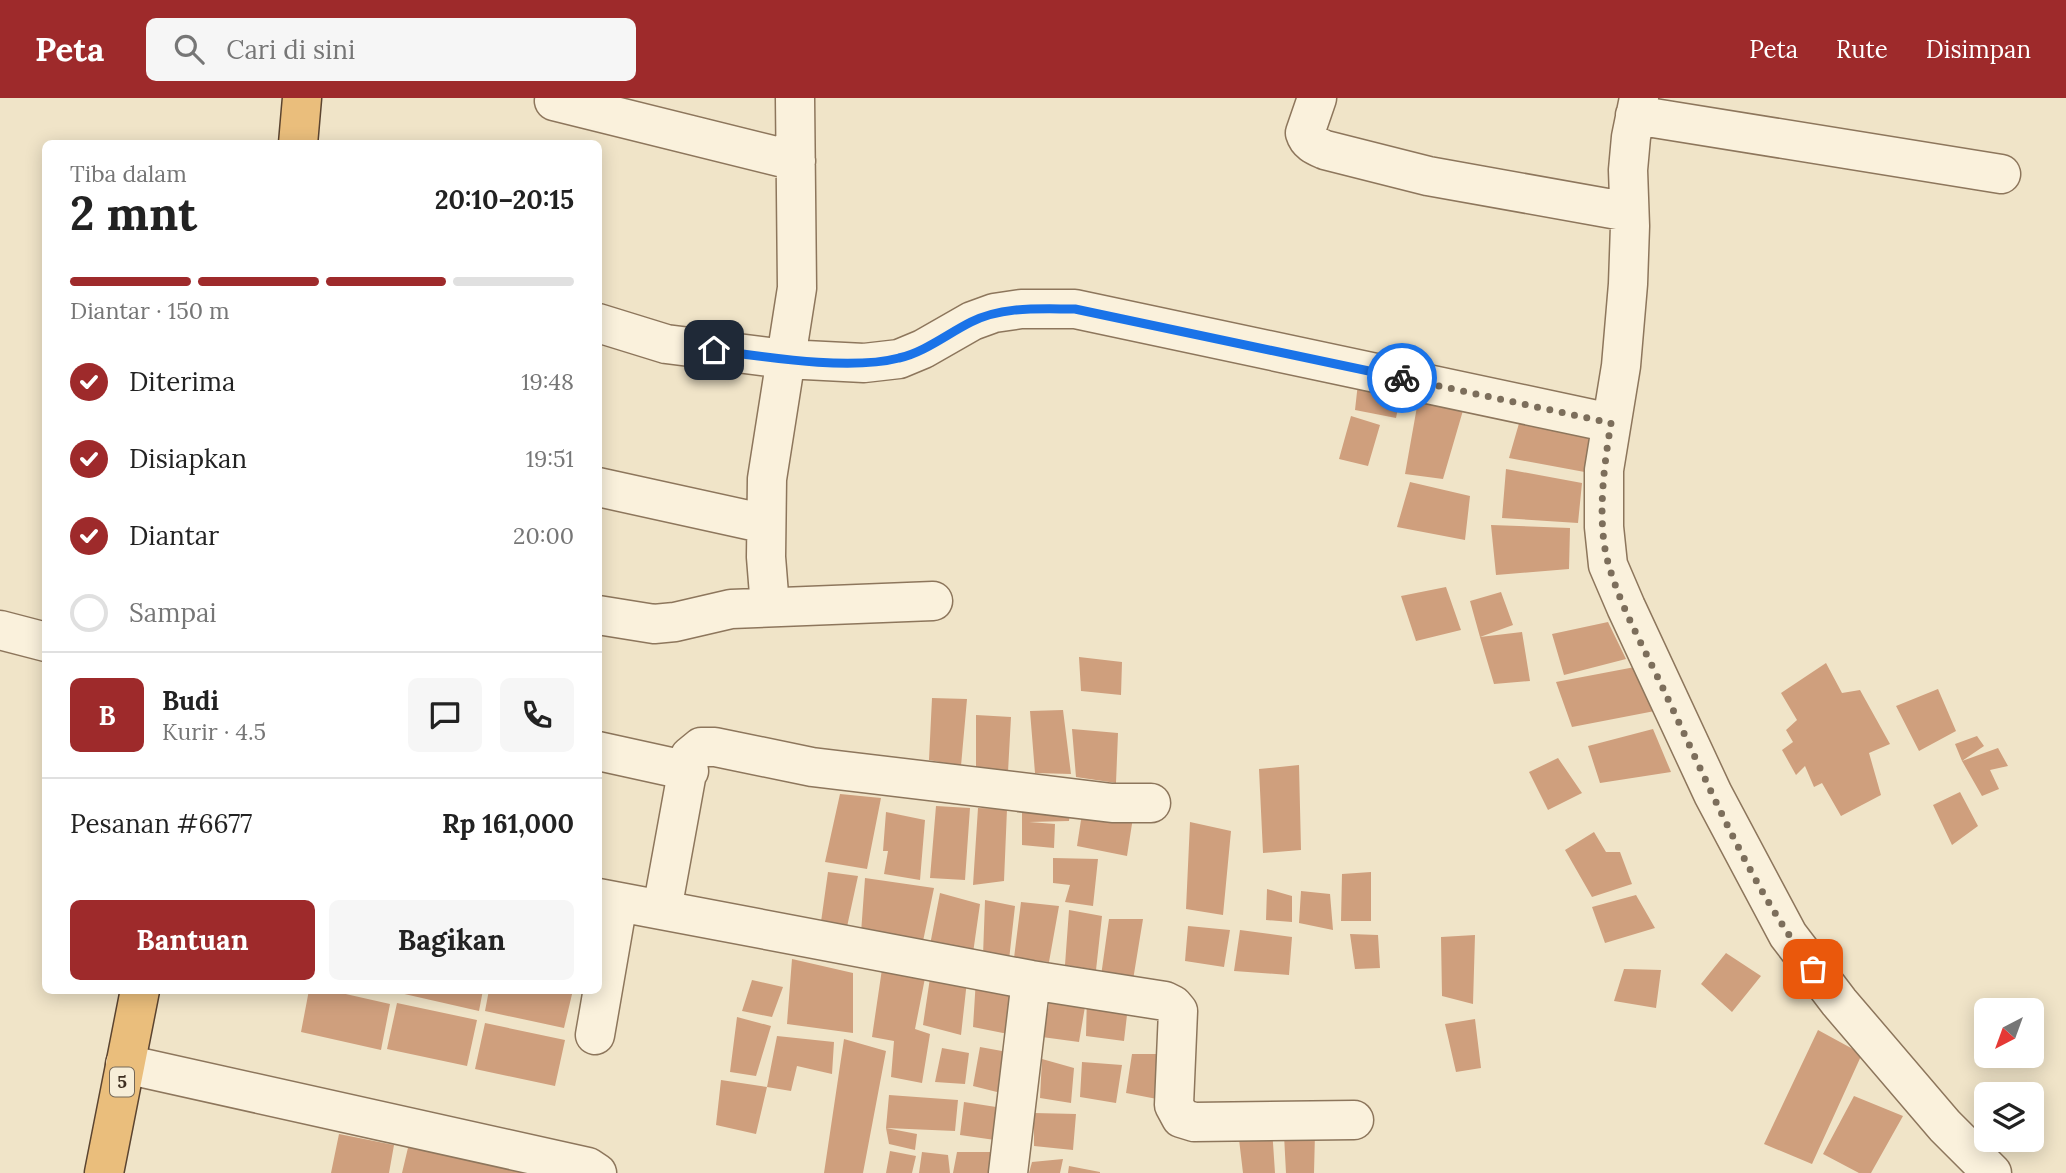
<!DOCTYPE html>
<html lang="id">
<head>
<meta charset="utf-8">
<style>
  body { margin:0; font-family:Lora,serif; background:#f6f6f6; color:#222; height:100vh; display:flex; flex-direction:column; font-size:26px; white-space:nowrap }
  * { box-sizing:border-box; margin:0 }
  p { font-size:23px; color:#767676 }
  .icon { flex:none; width:38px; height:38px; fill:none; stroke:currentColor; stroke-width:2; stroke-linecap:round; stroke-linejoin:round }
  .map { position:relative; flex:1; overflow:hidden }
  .panel { position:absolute; left:42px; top:42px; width:560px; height:854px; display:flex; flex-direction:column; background:#fff; border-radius:10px; box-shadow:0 4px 18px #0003 }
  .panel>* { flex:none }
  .needle { width:46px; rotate:221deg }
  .controls { position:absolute; left:1974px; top:900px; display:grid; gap:14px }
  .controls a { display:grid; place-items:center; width:70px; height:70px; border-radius:10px; background:#fff; box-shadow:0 4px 18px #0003; font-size:35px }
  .pin { position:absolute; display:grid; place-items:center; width:60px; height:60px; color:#fff; margin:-30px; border-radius:14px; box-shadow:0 4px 10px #0006 }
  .courier { position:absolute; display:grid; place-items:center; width:70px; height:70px; margin:-35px; border:5px solid #1a73e8; border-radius:50%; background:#fff; color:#222; box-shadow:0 2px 9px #0007 }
  .summary em { font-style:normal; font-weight:700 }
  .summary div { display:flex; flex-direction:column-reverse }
  .summary { display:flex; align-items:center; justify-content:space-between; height:119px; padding:0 28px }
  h1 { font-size:46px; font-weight:700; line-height:52px }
  .bar { display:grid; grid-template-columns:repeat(4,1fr); gap:10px 7px; align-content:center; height:84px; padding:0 28px }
  .bar i { height:9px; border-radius:5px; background:#e0e0e0 }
  .bar .current { background:#9e2a2b }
  .bar p { grid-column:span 4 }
  .line { display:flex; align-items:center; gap:18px; padding:0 28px; border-top:2px solid #e0e0e0 }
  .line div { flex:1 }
  .round { display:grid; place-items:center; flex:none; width:74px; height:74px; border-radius:10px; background:#f6f6f6 }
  ol { padding:0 28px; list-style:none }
  li { display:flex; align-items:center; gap:21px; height:77px }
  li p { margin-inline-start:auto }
  li .icon { padding:7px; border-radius:50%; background:#9e2a2b; color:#fff; stroke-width:4 }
  li:last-child { color:#767676 }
  li i { width:38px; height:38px; border:4px solid #e0e0e0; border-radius:50% }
  .button { display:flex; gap:14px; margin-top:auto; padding:14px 28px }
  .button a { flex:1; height:80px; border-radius:10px; background:#9e2a2b; color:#fff; font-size:28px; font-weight:700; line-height:80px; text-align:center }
  .button a+a { background:#f6f6f6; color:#222 }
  header { display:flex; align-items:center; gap:42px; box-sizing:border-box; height:98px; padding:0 35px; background:#9e2a2b; color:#fff }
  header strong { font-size:33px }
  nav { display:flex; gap:38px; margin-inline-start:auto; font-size:24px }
  .search { width:490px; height:63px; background:#f6f6f6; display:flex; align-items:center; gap:18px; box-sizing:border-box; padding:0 24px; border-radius:10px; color:#767676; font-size:26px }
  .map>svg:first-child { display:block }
  .building { fill:#cf9f7d }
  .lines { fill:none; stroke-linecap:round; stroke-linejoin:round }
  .minor-casing { stroke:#8d765c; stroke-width:41 }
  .trunk-casing { stroke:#5b4430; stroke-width:41 }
  .minor { stroke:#faf1dc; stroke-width:38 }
  .trunk { stroke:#eabe7c; stroke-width:38 }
  .done { stroke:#7c6e5b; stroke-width:7; stroke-dasharray:0 12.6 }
  .route { stroke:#1a73e8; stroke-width:9 }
  .labels { text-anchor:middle; stroke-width:5; stroke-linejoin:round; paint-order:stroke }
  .shield { fill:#f7eed8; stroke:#756857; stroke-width:2 }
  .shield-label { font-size:18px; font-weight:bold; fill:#3d2e20 }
</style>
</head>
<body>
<header>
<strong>Peta</strong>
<div class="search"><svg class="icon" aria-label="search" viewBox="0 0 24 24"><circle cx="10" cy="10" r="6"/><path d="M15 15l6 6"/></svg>Cari di sini</div>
<nav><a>Peta</a><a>Rute</a><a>Disimpan</a></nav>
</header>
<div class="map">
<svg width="2066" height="1075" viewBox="0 0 2066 1075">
  <rect width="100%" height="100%" fill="#f0e4c8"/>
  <path class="building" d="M1358,285L1401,296L1396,320L1355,312Z
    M1418,303L1464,309L1443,381L1405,376Z
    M1522,315L1605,331L1590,375L1509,360Z
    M1351,318L1380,327L1368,368L1339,361Z
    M1506,371L1582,385L1578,425L1502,420Z
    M1410,384L1470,398L1465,442L1397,429Z
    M1491,427L1570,430L1569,471L1496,477Z
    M1446,489L1461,532L1416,543L1401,498Z
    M1501,494L1513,527L1480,539L1470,503Z
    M1608,524L1626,561L1564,577L1552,536Z
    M1522,534L1530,583L1494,586L1480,539Z
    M1079,559L1122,564L1121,597L1081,593Z
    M1826,565L1842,595L1860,592L1890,646L1869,655L1881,697L1841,718L1822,685L1814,689L1805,668L1796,677L1782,652L1793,644L1786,632L1797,622L1781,595Z
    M1635,569L1660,612L1572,629L1556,584Z
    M1938,591L1956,633L1919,653L1896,608Z
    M932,600L967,601L961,668L929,662Z
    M1063,612L1071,676L1035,675L1030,613Z
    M976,617L1011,619L1008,674L976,671Z
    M1072,631L1118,635L1116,685L1076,679Z
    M1653,631L1671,674L1600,685L1588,648Z
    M1977,638L1984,648L1962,663L1998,650L2008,668L1990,672L1999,691L1982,698L1962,663L1955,646Z
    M1558,660L1582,695L1548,712L1529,674Z
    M1299,667L1301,752L1263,755L1259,671Z
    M1960,694L1978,728L1952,747L1933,707Z
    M840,696L881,700L867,771L825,764Z
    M1022,701L1071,705L1069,723L1029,724L1055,726L1054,750L1022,747Z
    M936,708L970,710L965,782L930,780Z
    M1083,709L1134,713L1127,758L1077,748Z
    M978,710L1007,711L1004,783L973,787Z
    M886,714L925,722L920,782L884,776L888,753H883Z
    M1190,724L1231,733L1223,817L1186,811Z
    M1594,734L1606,754H1620L1632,786L1592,799L1565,752Z
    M1053,760L1098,761L1093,808L1065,804L1070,787L1053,785Z
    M828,774L858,778L845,838L820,831Z
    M1371,774V823H1341L1342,776Z
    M865,780L934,790L922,848L861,835Z
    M1267,791L1292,798V824L1266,822Z
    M1301,793L1330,796L1333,832L1299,825Z
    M940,795L980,806L973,855L930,847Z
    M1636,797L1655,830L1605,845L1592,809Z
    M985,802L1015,808L1009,862L983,858Z
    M1021,804L1059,808L1049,864L1014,860Z
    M1069,812L1102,818L1096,872L1065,867Z
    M1109,821H1143L1133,882L1101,878Z
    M1188,828L1230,832L1224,869L1185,863Z
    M1240,832L1292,839L1289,877L1234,873Z
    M1350,836L1378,837L1380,870L1355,871Z
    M1475,837L1473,906L1442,898L1441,839Z
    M1726,855L1761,878L1732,914L1701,886Z
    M792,861L853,875V935L787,926Z
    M882,871L925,880L915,931L930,936L922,985L891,979L894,943L872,939Z
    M1624,871L1661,872L1656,910L1614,903Z
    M930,880L967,883L961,937L923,927Z
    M976,881L1020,886L1013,937L973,929Z
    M752,882L783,889L772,919L742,913Z
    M309,892H328L390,906L381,952L301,934Z
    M400,892H483L479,913L400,895Z
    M489,892H573L564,930L485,913Z
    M1052,893L1087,897L1128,908L1124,943L1086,938L1087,897L1079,944L1042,939Z
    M397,905L477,922L467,968L387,951Z
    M737,919L771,928L756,978L730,974Z
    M1475,921L1481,970L1456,974L1445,926Z
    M485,925L565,942L555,988L475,971Z
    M1818,932L1862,956L1812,1066L1764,1046Z
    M777,938L834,944L832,976L797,968L791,993L767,989L756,1036L716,1027L721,982L767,989Z
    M844,941L886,953L863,1075H824Z
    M980,949L1013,955L1005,996L973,988Z
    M942,950L969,955L965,986L935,984Z
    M1132,956H1160L1157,1001L1126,995Z
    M1042,961L1074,970L1071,1005L1040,1000Z
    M1082,964L1122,967L1116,1005L1080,999Z
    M889,997L958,1002L955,1033L886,1030Z
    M1854,998L1903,1018L1871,1075H1859L1823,1056Z
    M964,1004L1009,1011L1002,1043L960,1037Z
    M1034,1015L1076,1016L1073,1052L1034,1048Z
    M886,1030L917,1036L915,1052L889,1046Z
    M1272,1030L1275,1075H1243L1238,1033Z
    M1315,1035L1314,1075H1286L1284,1037Z
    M339,1036L394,1047L389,1075H331Z
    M411,1037L567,1075H402Z
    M890,1053L916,1058L912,1075H886Z
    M922,1054L948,1057L950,1075H919Z
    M957,1054H992L989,1066L998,1067L997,1075H953Z
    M1063,1061L1060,1075H1029L1032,1064Z
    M1069,1068L1100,1074V1075H1068Z"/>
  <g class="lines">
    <g class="minor-casing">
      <path id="minor" d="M1317,0L1305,35C1308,45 1316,48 1325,52L1428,78L1629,114
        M1639,0L1631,39L1628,72L1630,128L1628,186L1621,268L1604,372V429L1608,467L1626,509L1713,696L1788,837L1839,904L1945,1028L1992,1075
        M554,3L796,63
        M1635,17L2001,76
        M598,225L666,246L785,261L864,265L899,261L923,251L972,223L994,215L1021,211H1075L1611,325
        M598,389L766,426
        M770,509L766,459L767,381L797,190L795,0
        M598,517L654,526L675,524L731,511L933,503
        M0,532L46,544
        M598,653L689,673
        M598,800L1031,882L1165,903L1173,907L1178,913L1174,1007L1181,1020L1194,1024L1354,1022
        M662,812L690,658L701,649H715L812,669L1112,705H1151
        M595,937L618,804
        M125,966L588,1069L597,1075
        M1008,1075L1031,882"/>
    </g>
    <g class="trunk-casing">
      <path id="trunk" d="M298,46L302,0
        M104,1075L140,892"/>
    </g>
    <use href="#minor" class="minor"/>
    <use href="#trunk" class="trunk"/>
  </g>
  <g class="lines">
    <path class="done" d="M1402,280L1611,325C1604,368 1596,425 1609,468C1622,513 1648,557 1667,599C1711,692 1751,789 1813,871"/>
    <path class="route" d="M714,252C766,259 849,273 899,260C925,254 947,236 971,224C1003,208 1039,211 1075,211L1402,280"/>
  </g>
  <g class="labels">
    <rect class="shield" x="110" y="969.5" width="24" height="29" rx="5"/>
    <g class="shield-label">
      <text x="122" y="990">5</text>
    </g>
  </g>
</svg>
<div class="controls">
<a><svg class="needle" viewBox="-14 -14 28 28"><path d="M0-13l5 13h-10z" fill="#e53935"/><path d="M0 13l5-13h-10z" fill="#767676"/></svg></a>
<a><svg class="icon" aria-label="layers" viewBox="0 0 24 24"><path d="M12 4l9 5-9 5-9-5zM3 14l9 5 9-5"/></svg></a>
</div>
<div class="pin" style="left:1813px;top:871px;background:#ea580c"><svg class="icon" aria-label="bag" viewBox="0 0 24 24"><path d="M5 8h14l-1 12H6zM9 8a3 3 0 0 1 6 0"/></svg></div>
<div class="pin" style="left:714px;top:252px;background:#1f2937"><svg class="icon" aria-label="home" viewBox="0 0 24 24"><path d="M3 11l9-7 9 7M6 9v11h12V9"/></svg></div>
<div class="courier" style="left:1402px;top:280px"><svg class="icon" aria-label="bike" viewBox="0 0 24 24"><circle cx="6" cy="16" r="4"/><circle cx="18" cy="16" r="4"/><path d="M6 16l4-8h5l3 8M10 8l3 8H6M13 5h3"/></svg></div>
<section class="panel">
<div class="summary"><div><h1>2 mnt</h1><p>Tiba dalam</p></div><em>20:10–20:15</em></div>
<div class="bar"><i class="current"></i><i class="current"></i><i class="current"></i><i></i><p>Diantar · 150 m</p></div>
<ol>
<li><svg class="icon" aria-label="check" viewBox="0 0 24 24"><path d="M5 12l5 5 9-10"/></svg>Diterima<p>19:48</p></li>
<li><svg class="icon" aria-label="check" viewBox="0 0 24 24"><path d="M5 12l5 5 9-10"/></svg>Disiapkan<p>19:51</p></li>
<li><svg class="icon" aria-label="check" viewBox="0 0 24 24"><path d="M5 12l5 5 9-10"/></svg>Diantar<p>20:00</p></li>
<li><i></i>Sampai</li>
</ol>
<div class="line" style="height:126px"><b class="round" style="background:#9e2a2b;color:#fff">B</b><div><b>Budi</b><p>Kurir · 4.5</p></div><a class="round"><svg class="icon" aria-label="chat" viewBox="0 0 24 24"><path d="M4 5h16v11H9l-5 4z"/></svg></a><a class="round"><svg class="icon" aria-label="phone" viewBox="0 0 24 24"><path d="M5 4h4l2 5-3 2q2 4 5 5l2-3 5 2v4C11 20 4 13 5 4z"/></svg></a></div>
<div class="line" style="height:91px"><div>Pesanan #6677</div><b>Rp 161,000</b></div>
<div class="button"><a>Bantuan</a><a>Bagikan</a></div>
</section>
</div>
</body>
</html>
